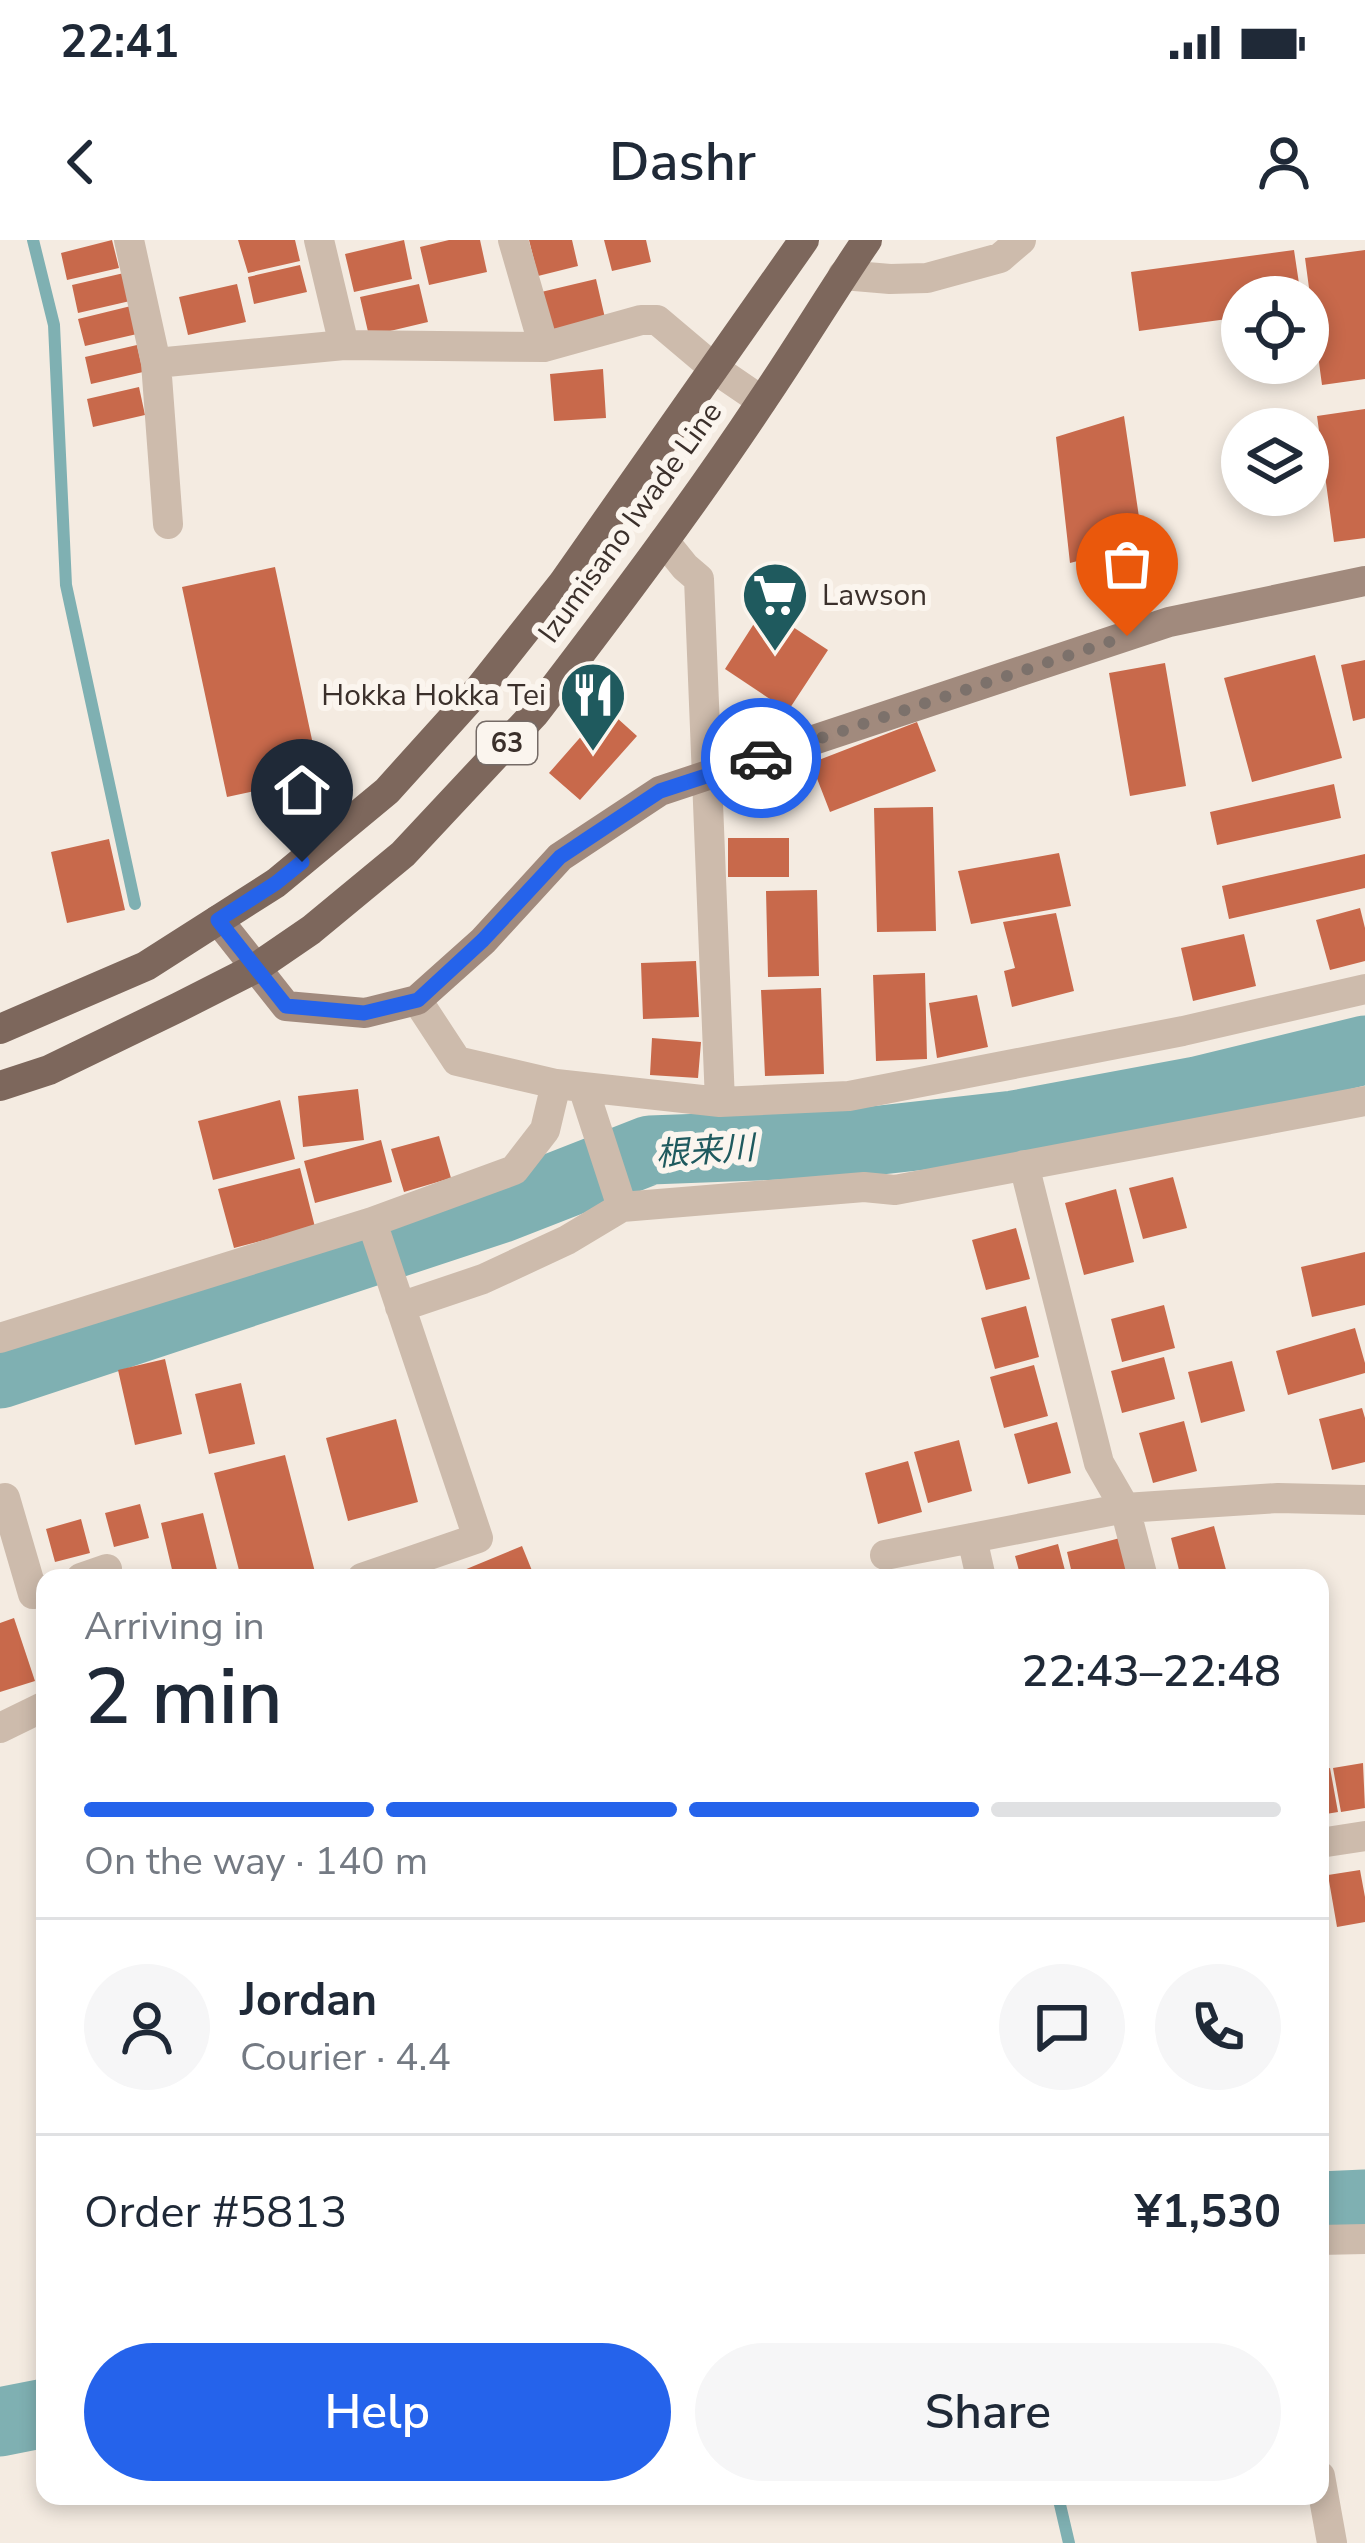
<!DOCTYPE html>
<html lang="en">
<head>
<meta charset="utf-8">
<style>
  body { margin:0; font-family:"Nunito Sans","Noto Sans JP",sans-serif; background:#f6f6f7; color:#1f2937; height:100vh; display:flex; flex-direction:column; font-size:45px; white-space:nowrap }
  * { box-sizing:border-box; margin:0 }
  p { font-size:39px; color:#747a83 }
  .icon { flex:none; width:66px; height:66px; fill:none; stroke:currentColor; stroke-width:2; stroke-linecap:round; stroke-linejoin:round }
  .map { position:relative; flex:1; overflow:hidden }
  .details { position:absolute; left:36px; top:1329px; width:1293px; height:936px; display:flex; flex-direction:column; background:#fff; border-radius:24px; box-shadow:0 6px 18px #0003 }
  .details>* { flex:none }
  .fabs { position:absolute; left:1221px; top:36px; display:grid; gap:24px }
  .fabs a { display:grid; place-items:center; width:108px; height:108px; border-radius:50%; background:#fff; box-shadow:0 6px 18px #0003; font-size:60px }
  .pin { position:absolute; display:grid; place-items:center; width:102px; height:102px; color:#fff; margin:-123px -51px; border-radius:50% 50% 50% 0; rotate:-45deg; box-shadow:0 0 12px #0007 }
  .pin .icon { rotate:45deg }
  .courier { position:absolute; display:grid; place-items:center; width:120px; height:120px; margin:-60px; border:9px solid #2563eb; border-radius:50%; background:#fff; color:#222; box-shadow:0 3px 15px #0007 }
  .headline em { font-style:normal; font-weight:600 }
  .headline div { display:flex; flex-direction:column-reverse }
  .headline { display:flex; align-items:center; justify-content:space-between; height:204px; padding:0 48px }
  h1 { font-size:78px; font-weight:600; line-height:90px }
  .bar { display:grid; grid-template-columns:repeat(4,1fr); gap:18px 12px; align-content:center; height:144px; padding:0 48px }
  .bar i { height:15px; border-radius:9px; background:#e0e1e3 }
  .bar .selected { background:#2563eb }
  .bar p { grid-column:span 4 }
  .line { display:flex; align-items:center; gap:30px; padding:0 48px; border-top:3px solid #e0e1e3 }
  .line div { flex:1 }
  .round { display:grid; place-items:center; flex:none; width:126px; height:126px; border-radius:63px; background:#f6f6f7 }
  .action { display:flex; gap:24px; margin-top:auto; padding:24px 48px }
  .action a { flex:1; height:138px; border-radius:72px; background:#2563eb; color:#fff; font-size:48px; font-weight:600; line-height:138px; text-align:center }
  .action a+a { background:#f6f6f7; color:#1f2937 }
  .status { display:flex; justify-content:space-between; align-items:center; height:84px; padding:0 60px; background:#fff; direction:ltr }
  .status svg { height:33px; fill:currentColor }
  header { display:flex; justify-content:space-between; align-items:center; height:156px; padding:0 48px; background:#fff; font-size:54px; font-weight:600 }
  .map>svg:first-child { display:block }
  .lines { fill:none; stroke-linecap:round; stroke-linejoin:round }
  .stream { stroke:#7fb0b2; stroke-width:12 }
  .river { stroke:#7fb0b2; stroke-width:69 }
  .building { fill:#c8694b }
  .street { stroke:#cdbbac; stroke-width:30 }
  .secondary { stroke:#a18a7d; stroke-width:30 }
  .primary { stroke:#7d675c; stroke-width:30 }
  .done { stroke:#7c716b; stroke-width:12; stroke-dasharray:0 21.6 }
  .route { stroke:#2563eb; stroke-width:15 }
  .labels { text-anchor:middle; stroke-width:12; stroke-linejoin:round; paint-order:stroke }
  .shield { fill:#fbf5ee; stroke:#756b66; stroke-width:3 }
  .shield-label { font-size:27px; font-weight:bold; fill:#3b302b }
  .street-label { font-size:30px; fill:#3b302b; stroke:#fbf5ee }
  .poi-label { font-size:30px; fill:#3b302b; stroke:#fbf5ee; text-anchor:start }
  .water-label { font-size:33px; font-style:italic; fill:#1f5a5e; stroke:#fbf5ee }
</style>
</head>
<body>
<div class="status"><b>22:41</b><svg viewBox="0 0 49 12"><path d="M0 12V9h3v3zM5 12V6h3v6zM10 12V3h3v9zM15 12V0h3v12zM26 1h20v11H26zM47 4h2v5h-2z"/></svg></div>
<header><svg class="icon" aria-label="back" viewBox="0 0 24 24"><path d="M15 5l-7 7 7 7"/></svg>Dashr<svg class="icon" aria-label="person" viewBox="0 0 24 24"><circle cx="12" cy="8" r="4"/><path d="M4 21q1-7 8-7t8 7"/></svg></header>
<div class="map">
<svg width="1365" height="2303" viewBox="0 0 1365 2303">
  <rect width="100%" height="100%" fill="#f4ebe1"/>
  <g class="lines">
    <path class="stream" d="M33,0L54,85L66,345L135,664
      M1058,2256L1069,2303"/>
    <path class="river" d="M0,1134L499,969L650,910L863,902L1014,885L1197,851L1365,810
      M1320,1966L1365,1964
      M0,2182L45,2173"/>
  </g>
  <path class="building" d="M112,0L119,28L67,40L61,13Z
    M238,0H295L300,21L248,33Z
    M404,0L412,39L354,52L345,14Z
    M449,0H480L487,32L429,45L420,7Z
    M529,0H572L578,26L538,36Z
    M604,0H646L651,22L612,31Z
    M1294,10L1301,57H1242V77L1139,91L1131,32Z
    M1365,10V139L1322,145L1305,18Z
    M300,25L307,52L254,64L248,37Z
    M124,33L130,61L78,73L72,45Z
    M596,39L605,78L546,91L537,53Z
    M237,44L246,82L188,95L179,57Z
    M419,44L428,82L369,96L360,57Z
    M131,66L137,94L85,106L78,79Z
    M137,105L143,132L91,144L85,117Z
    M603,129L606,178L554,181L550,134Z
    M139,147L145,175L93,187L87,159Z
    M1365,169V298L1334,302L1317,176Z
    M1124,176L1143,304L1070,323L1056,197Z
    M275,327L320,537L227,557L182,347Z
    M764,368L828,410L788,471L725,429Z
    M1315,415L1342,518L1252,542L1224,438Z
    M1365,420V478L1353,481L1341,425Z
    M1165,423L1186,546L1130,556L1109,433Z
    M606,468L637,496L580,560L549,533Z
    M917,482L936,531L830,572L811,523Z
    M1334,544L1341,578L1217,605L1210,572Z
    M933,567L936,691L877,692L874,568Z
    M728,598H789V637H728Z
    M109,599L125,670L67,683L51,612Z
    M1059,613L1071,666L971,684L958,631Z
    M1365,614V648L1229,679L1222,646Z
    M817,650L819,736L768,737L766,651Z
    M1360,668L1365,688V721L1330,730L1316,680Z
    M1056,673L1074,751L1012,767L1004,731L1015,728L1003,682Z
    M1244,694L1256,746L1193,761L1181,708Z
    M696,721L699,777L643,779L641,723Z
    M925,733L927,819L876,821L873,735Z
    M821,748L824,834L765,836L761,750Z
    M977,755L988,807L937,818L929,763Z
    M652,798L701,802L698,838L650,835Z
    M358,849L364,900L303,907L298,856Z
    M280,860L295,919L213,940L198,881Z
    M439,896L451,938L404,952L391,909Z
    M381,900L392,942L315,963L304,921Z
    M300,928L315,987L234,1008L218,949Z
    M1173,937L1187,988L1143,999L1129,948Z
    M1116,949L1134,1022L1084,1035L1065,963Z
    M1016,988L1030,1039L986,1050L972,1000Z
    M1365,1012V1065L1312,1077L1301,1027Z
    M1164,1065L1175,1108L1122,1122L1111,1079Z
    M1026,1066L1039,1117L995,1129L981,1078Z
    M1355,1088L1365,1123V1133L1288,1155L1276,1111Z
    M1164,1117L1175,1159L1122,1173L1111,1131Z
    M165,1119L182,1194L135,1205L118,1130Z
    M1232,1121L1245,1171L1201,1183L1188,1132Z
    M1034,1125L1048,1176L1004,1188L990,1137Z
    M241,1143L255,1204L209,1214L195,1154Z
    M1362,1168L1365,1178V1222L1332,1230L1319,1179Z
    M396,1179L418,1262L348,1281L326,1198Z
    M1184,1181L1197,1231L1153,1243L1139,1193Z
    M1057,1182L1071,1233L1028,1244L1014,1194Z
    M959,1200L972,1251L928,1263L914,1212Z
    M285,1215L316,1336L241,1338L214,1233Z
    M908,1221L922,1272L878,1284L865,1233Z
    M140,1264L149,1298L114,1307L105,1273Z
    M203,1273L219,1338H174L161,1283Z
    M81,1279L90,1313L55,1322L46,1289Z
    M1214,1286L1228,1337L1181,1338L1171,1298Z
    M1120,1298L1131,1338H1073L1067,1312Z
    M1058,1304L1067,1338H1021L1015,1316Z
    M522,1306L535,1338H467L464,1330Z
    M14,1378L35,1441L0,1452V1383Z
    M1363,1523L1365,1568L1341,1572L1333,1528Z
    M1330,1528L1338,1572L1320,1575V1530Z
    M1360,1630L1365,1657V1682L1337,1687L1328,1635Z"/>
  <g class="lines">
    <path class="street" d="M129,0L156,123L344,105L544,107L641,80H657L715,129L762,161
      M319,0L344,105
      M513,0L544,107
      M843,35L890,39L927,38L1000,18L1021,0
      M156,123L168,284
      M664,301L685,327L699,339L720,862
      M417,760L457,821L556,844L720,862L849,856L1183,791L1365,749
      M583,847L622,967L864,947L895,950L1365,861
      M1024,925L1099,1223L1125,1268L1278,1258L1365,1260
      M400,1067L483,1039L567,1000L622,967
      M0,1098L372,982
      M0,1260L5,1258L33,1354L45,1350
      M972,1298L981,1338
      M885,1315L1125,1268L1143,1338
      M81,1338L107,1329
      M362,1338L478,1298L372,982L514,930L545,890L556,844
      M0,1488L45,1466
      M1320,1603L1365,1596
      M1320,2000L1365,1999
      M1320,2236L1332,2303"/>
    <path class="secondary" d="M218,680L286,766L365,773L417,760L483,701L560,617L660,551L1169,382L1365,341"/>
    <path class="primary" d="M0,789L146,726L276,643L387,551L479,449L563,343L804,0
      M0,846L49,830L179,767L254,729L311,690L403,614L535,473C613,371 691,268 762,161C798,108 831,53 867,0"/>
  </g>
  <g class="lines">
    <path class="done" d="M761,518L1127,396"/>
    <path class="route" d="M302,622L276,643L218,680L286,766L364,773L418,760L483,700L560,617L660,551L761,518"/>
  </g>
  <defs>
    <g id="supermarket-pin" transform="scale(3.45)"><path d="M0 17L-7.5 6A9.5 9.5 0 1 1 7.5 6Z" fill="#1f5a5e" stroke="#fbf5ee"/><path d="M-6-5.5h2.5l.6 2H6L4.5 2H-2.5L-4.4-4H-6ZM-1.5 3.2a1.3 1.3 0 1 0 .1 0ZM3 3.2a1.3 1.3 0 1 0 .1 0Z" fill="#fff"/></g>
    <g id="restaurant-pin" transform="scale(3.45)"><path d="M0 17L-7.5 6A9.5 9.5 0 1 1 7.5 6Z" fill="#1f5a5e" stroke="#fbf5ee"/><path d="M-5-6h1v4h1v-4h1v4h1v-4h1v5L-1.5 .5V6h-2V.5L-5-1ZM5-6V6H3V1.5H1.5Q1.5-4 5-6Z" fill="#fff"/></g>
  </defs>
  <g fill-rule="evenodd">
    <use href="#supermarket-pin" x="775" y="355"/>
    <use href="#restaurant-pin" x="593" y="455"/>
  </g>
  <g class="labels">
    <rect class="shield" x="477" y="482" width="60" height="42" rx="9"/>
    <g class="shield-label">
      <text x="507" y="512">63</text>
    </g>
    <g class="street-label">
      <text transform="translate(630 282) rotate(-54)" y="10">Izumisano Iwade Line</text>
    </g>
    <g class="poi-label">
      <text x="822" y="365">Lawson</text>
      <text x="546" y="465" text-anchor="end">Hokka Hokka Tei</text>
    </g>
    <g class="water-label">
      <text transform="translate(705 910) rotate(-4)" y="12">根来川</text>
    </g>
  </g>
</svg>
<div class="fabs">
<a><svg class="icon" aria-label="locate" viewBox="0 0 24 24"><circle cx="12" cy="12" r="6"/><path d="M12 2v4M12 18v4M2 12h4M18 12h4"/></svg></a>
<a><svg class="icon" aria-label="layers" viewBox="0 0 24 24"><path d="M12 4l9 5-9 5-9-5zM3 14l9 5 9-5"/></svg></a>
</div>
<div class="pin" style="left:1127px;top:396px;background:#ea580c"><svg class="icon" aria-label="bag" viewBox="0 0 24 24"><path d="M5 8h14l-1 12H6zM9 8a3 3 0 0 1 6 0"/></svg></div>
<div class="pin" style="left:302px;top:622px;background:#1f2937"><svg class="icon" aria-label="home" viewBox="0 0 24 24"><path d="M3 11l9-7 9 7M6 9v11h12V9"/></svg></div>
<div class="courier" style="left:761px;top:518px"><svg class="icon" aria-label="car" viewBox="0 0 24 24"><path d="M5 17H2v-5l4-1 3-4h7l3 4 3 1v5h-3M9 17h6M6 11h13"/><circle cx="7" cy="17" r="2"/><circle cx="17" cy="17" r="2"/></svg></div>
<section class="details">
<div class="headline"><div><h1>2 min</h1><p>Arriving in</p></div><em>22:43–22:48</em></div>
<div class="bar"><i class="selected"></i><i class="selected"></i><i class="selected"></i><i></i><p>On the way · 140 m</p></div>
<div class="line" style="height:216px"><a class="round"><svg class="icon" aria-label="person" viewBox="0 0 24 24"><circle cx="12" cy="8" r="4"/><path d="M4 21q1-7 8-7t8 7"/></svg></a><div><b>Jordan</b><p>Courier · 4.4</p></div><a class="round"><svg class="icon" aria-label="chat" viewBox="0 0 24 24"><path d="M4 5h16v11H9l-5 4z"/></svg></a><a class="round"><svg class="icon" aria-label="phone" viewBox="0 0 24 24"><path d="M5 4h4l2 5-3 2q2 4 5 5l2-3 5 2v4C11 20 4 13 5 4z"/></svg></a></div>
<div class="line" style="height:156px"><div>Order #5813</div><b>¥1,530</b></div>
<div class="action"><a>Help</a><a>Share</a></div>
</section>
</div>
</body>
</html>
